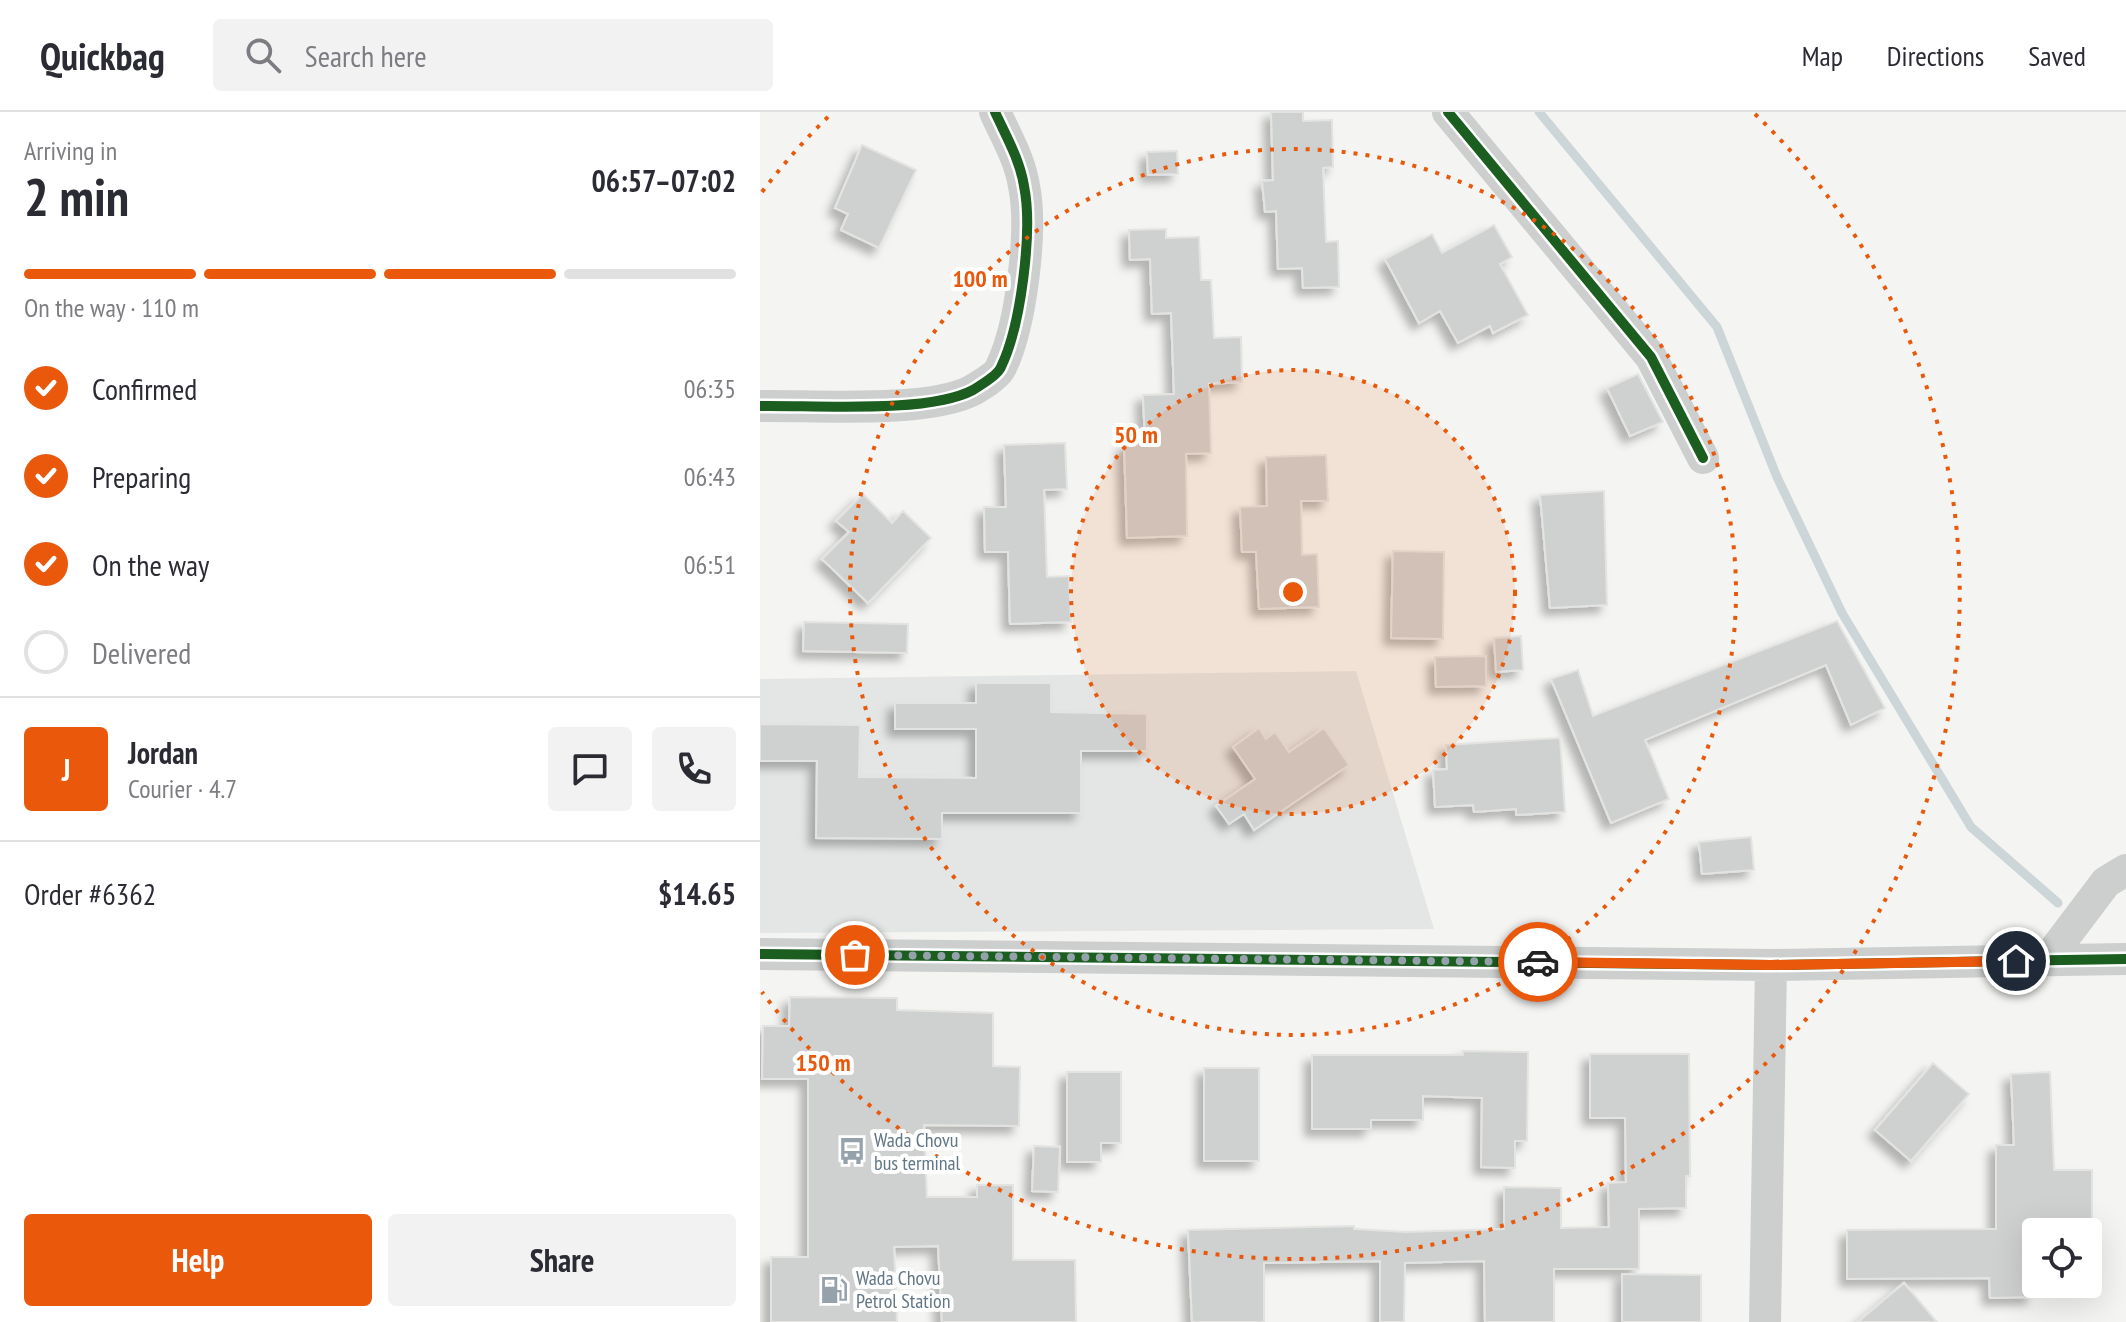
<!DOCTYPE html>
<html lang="en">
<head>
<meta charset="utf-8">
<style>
  body { margin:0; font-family:"PT Sans Narrow",sans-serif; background:#f2f2f3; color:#2b2b33; height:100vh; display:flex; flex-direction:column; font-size:30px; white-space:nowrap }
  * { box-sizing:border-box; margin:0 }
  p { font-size:26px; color:#7c7c81 }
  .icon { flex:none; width:44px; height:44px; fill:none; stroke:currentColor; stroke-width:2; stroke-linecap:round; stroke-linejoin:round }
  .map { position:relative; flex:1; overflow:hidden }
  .side { display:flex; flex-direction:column; background:#fff; width:760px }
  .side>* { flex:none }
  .buttons { position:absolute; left:1262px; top:1106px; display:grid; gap:16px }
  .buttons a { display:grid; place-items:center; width:80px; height:80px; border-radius:8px; background:#fff; box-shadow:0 8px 32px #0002; font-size:40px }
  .pin { position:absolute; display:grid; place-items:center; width:68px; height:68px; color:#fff; margin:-34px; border:4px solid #fff; border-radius:50%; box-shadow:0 2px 8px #0007 }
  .courier { position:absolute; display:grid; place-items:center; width:80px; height:80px; margin:-40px; border:6px solid #ea580c; border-radius:50%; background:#fff; color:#222; box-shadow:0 2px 10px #0007 }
  .head em { font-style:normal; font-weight:600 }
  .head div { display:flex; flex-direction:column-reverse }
  .head { display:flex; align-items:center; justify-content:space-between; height:136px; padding:0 24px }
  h1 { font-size:52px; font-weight:600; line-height:60px }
  .bar { display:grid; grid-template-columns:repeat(4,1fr); gap:12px 8px; align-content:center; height:96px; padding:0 24px }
  .bar i { height:10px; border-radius:6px; background:#e1e1e2 }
  .bar .on { background:#ea580c }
  .bar p { grid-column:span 4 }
  .line { display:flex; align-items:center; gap:20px; padding:0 24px; border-top:2px solid #e1e1e2 }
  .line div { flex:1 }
  .round { display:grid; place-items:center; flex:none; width:84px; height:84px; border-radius:8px; background:#f2f2f3 }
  ol { padding:0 24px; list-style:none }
  li { display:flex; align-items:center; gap:24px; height:88px }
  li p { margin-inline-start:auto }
  li .icon { padding:8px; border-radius:50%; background:#ea580c; color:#fff; stroke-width:4 }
  li:last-child { color:#7c7c81 }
  li i { width:44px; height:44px; border:4px solid #e1e1e2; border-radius:50% }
  .cta { display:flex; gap:16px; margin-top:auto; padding:16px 24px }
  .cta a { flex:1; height:92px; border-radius:8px; background:#ea580c; color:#fff; font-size:32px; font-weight:600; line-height:92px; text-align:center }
  .cta a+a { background:#f2f2f3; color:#2b2b33 }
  header { display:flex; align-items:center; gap:48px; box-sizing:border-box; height:112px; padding:0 40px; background:#fff; border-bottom:2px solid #e1e1e2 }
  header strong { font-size:38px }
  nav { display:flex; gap:44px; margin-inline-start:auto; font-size:28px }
  .search { width:560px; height:72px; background:#f2f2f3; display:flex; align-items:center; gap:20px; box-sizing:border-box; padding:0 28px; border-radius:8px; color:#7c7c81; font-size:30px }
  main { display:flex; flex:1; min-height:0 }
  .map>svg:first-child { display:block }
  .built { fill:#e4e6e5 }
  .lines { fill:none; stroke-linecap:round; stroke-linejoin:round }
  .stream { stroke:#ccd5d7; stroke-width:9 }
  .building { fill:#cfd0d0; stroke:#e3e3e2; stroke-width:2; filter:url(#shadow) }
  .street { stroke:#cdcfcf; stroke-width:32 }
  .cycleway-casing { stroke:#fff; stroke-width:15 }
  .cycleway { stroke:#1b5e20; stroke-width:10 }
  .done { stroke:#95a2ab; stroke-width:8; stroke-dasharray:0 14.4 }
  .route { stroke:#ea580c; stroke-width:10 }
  .ring { fill:none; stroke:#e8590c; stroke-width:4; stroke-dasharray:4 8 }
  .labels { text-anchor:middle; stroke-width:8; stroke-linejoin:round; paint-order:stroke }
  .poi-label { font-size:20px; fill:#627685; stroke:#fff; text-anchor:start }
  .centre { fill:#e8590c; stroke:#fff; stroke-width:4 }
  .ring-label { font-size:24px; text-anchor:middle; font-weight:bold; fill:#e8590c; stroke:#fff; stroke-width:8; stroke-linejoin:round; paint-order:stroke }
</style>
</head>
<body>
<header>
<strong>Quickbag</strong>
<div class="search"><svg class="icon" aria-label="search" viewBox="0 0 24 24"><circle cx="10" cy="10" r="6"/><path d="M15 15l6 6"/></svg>Search here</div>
<nav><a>Map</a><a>Directions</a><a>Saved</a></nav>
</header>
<main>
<section class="side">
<div class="head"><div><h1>2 min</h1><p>Arriving in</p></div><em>06:57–07:02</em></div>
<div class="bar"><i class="on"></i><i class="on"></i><i class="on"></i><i></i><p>On the way · 110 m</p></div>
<ol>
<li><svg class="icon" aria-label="check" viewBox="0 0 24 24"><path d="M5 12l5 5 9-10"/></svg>Confirmed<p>06:35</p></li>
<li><svg class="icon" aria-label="check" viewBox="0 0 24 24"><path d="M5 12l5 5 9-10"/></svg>Preparing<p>06:43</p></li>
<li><svg class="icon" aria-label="check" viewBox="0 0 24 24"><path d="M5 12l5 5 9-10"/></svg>On the way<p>06:51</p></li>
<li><i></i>Delivered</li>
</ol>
<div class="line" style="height:144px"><b class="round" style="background:#ea580c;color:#fff">J</b><div><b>Jordan</b><p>Courier · 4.7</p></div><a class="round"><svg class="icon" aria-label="chat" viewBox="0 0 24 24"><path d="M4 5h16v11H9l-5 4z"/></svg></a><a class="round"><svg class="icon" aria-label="phone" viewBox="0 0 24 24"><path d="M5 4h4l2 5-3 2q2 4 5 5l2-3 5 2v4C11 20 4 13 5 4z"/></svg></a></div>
<div class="line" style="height:104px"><div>Order #6362</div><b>$14.65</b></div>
<div class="cta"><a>Help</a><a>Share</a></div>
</section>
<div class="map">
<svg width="1366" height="1210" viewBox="0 0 1366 1210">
  <defs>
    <filter id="shadow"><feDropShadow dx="-7" dy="7" stdDeviation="4" flood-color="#0004"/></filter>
  </defs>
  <rect width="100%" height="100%" fill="#f4f4f2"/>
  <path class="built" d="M596,559L674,817L0,821V567Z"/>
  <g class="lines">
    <path class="stream" d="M779,0L957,215L1017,365L1082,501L1211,715L1298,791"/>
  </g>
  <path class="building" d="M511,0H543V9L572,8L573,55L563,56L566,130L578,129L579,175L543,176L542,156L518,157L516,99L505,100L502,69L513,68Z
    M102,33L156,58L119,136L81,118L88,102L75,96Z
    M417,39L418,62L388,63L387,40Z
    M734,113L752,145L740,152L768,203L733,221L730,214L698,231L680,199L659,211L625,147L672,122L682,141Z
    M406,117V126L439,125L441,168H451L454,226L481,225L482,270L449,272L451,341L426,342L427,424L367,426L364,332L385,331L383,283L414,282L411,201L392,202L390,147L370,148L369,118Z
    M878,262L903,310L870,324L847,276Z
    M305,331L307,377L284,378L287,465L309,464L311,510L250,512L248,440H225L224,395H246L244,333Z
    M566,343L568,389H541L542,443L557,442L559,495L499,497L496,440H482L480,395L507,394L506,345Z
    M844,379L847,493L790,496L780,383Z
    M103,382L132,411L143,399L171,426L108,491L62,447L89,420L76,409Z
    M633,439L684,440L683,527L631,526Z
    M1077,509L1125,596L1091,613L1066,553L885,628L909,687L851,711L791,567L818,558L833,604Z
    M44,510L148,512L147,541L43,539Z
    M761,524L763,558L736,560L734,526Z
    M726,544V574L676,575L675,545Z
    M216,571H291V600L387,602V639H321V701H182V727L56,726L57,649H0V612L100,613L99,665L216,666V617H135V591H216Z
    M499,616L506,627L515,620L529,640L564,616L589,653L494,718L484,702L469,712L456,694L495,667L473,635Z
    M800,626L805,700L756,703V697L714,700L713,693L675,695L673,658L687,657L686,633Z
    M991,725L994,758L942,762L939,730Z
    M30,885L137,886V898L233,901V954L260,955L259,1014L164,1013L167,1085H217V1073H253V1148H315L316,1210H182L178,1134L134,1135L137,1210H11V1145H48V967H2L3,914H29Z
    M703,939L768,940L767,1029H755V1056L721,1055L722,986L663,984V1008H611V1017H552V943H703Z
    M830,942H929L930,1064H926V1096L879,1097V1157H794V1210H725L724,1149L645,1151L644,1210H620V1149L504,1151V1210H432L428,1118L594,1114V1117L646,1120L744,1117V1075L801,1076V1116L849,1115L848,1071L866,1070L865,1006H830Z
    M1173,951L1209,982L1151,1049L1115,1018Z
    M444,956H499V1049H444Z
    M307,960H361V1031H341V1050H307Z
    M1290,960L1294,1058H1332V1113H1272L1273,1185L1230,1186L1229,1166L1087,1167V1118L1236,1117V1033H1254L1251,962Z
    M274,1034L300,1035L298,1080L272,1079Z
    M862,1162L941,1163V1210H862Z
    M1144,1171L1177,1210H1098Z"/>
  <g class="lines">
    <path class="street" d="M688,0L891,245L943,346
      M0,294C53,293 168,302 213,278C221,273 238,263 241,255C261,214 273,118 264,74C260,48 246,24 235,0
      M0,842L1011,853L1366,847
      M1287,848L1346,770L1366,758
      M1005,1210L1011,853"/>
    <g class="cycleway-casing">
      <path id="cycleway" d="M688,0L891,245L943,346
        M0,294C53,293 168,302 213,278C221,273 238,263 241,255C261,214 273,118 264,74C260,48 246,24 235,0
        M0,842L1011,853L1366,847"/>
    </g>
    <use href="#cycleway" class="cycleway"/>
  </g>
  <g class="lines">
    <path class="done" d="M95,843L778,850"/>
    <path class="route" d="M778,850L1011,853L1256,849"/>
  </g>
  <circle cx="533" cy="480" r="222" fill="#e8590c" fill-opacity=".12"/>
  <g class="ring">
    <circle cx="533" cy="480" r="222"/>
    <circle cx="533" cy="480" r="443"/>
    <path d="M2 80A665 665 0 0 1 71 2M995 2A665 665 0 1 1 2 880"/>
  </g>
  <defs>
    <g id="bus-bare" transform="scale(2.16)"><path d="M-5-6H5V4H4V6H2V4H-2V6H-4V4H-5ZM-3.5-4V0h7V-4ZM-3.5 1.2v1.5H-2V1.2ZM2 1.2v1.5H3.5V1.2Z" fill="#95a2ab" stroke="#fff" stroke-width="2.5" paint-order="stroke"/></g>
    <g id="fuel-bare" transform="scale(2.16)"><path d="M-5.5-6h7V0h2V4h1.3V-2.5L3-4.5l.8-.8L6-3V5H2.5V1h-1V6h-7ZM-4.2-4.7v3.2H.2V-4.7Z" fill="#95a2ab" stroke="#fff" stroke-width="2.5" paint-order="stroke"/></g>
  </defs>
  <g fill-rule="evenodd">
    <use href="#bus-bare" x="92" y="1039"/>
    <use href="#fuel-bare" x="74" y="1178"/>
  </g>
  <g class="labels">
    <g class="poi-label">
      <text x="114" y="1035">Wada Chovu<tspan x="114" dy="23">bus terminal</tspan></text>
      <text x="96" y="1173">Wada Chovu<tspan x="96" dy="23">Petrol Station</tspan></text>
    </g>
  </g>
  <circle cx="533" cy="480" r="12" class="centre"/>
  <g class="ring-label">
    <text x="220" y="175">100 m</text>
    <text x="376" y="331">50 m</text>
    <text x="63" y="959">150 m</text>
  </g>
</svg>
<div class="buttons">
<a><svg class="icon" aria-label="locate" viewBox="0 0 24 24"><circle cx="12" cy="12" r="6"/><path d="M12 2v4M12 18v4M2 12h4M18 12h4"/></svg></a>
</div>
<div class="pin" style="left:95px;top:843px;background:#ea580c"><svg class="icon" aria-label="bag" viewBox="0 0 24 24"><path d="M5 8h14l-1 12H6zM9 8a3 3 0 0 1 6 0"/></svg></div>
<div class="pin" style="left:1256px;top:849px;background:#1f2937"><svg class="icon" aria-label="home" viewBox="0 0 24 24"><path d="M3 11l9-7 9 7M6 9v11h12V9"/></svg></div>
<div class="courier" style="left:778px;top:850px"><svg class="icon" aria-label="car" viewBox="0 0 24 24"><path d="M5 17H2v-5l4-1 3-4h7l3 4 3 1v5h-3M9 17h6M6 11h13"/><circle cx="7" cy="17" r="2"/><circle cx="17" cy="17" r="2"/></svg></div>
</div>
</main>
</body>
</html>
